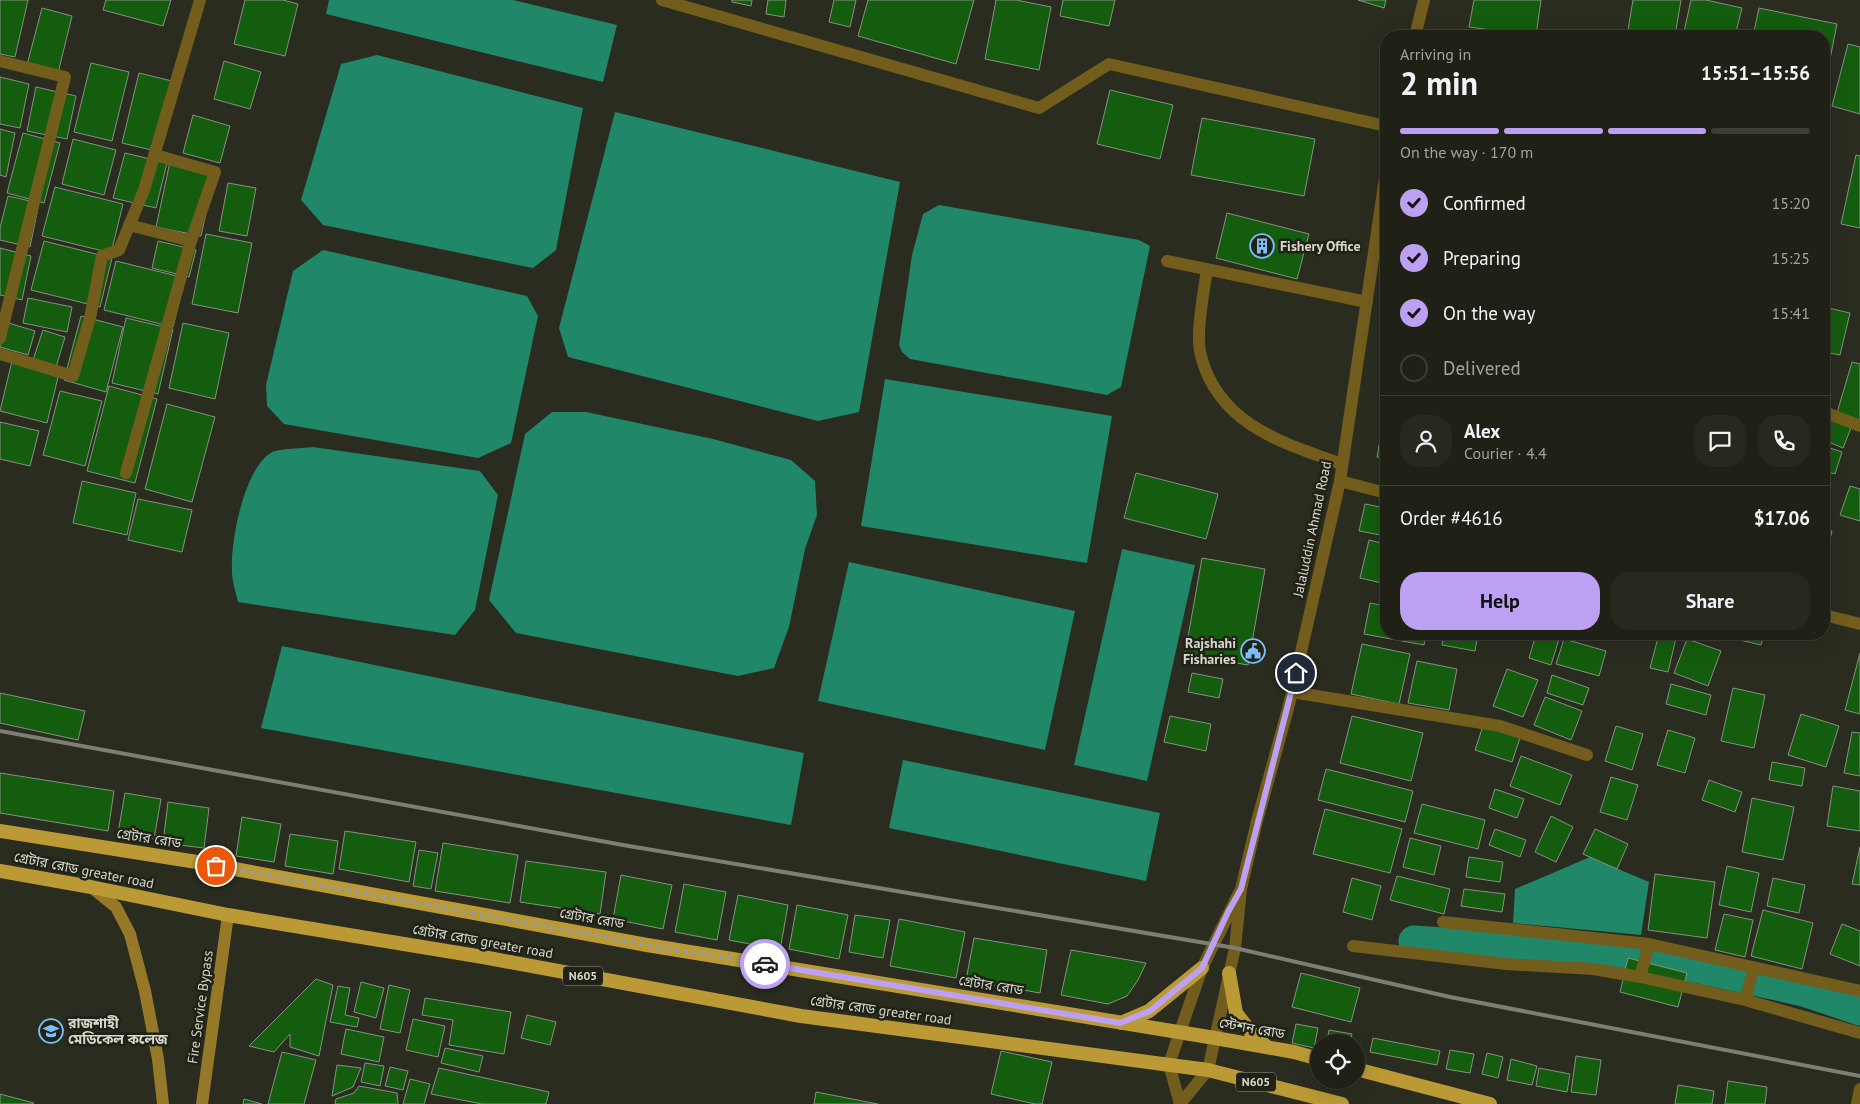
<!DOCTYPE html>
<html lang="en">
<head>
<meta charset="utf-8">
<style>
  body { margin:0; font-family:"PT Sans","Noto Sans Bengali",sans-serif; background:#27291f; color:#f1f3f6; height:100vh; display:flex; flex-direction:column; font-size:19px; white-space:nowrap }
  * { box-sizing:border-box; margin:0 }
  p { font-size:16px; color:#a1a3a1 }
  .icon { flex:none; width:28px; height:28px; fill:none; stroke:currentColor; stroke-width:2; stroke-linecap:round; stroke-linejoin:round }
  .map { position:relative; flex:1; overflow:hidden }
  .sheet { position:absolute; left:1380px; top:30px; width:450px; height:610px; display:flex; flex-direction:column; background:#1f2116; border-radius:20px; box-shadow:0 5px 20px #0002,0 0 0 1px #3c3e35 }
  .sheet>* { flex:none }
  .controls { position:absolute; left:1310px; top:1034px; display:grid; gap:10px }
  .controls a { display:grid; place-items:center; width:55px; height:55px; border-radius:50%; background:#1f2116; box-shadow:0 5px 20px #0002,0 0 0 1px #3c3e35; font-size:25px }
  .pin { position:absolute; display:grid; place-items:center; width:42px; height:42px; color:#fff; margin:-21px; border:2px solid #fff; border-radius:50%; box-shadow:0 1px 5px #0007 }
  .courier { position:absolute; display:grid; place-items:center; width:50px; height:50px; margin:-25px; border:4px solid #bca0f2; border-radius:50%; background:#fff; color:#222; box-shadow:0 1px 6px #0007 }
  .overview em { font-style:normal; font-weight:700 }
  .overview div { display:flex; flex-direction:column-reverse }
  .overview { display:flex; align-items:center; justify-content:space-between; height:85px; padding:0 20px }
  h1 { font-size:32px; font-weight:700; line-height:38px }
  .bar { display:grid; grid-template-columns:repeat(4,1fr); gap:8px 5px; align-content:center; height:60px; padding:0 20px }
  .bar i { height:6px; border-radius:4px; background:#3c3e35 }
  .bar .on { background:#bca0f2 }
  .bar p { grid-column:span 4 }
  .line { display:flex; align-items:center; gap:12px; padding:0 20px; border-top:1px solid #3c3e35 }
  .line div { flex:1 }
  .round { display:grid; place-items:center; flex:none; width:52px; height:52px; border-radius:20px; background:#27291f }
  ol { padding:0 20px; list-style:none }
  li { display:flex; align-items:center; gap:15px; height:55px }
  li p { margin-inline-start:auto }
  li .icon { padding:5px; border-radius:50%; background:#bca0f2; color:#111; stroke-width:4 }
  li:last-child { color:#a1a3a1 }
  li i { width:28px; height:28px; border:2px solid #3c3e35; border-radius:50% }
  .button { display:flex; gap:10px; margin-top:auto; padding:10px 20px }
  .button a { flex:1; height:58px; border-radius:20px; background:#bca0f2; color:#111; font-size:20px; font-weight:700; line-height:58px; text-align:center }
  .button a+a { background:#27291f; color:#f1f3f6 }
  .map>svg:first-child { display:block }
  .water { fill:#218769 }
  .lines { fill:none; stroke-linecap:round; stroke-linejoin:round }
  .canal { stroke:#218769; stroke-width:31 }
  .building { fill:#145c0e; stroke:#869184 }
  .minor { stroke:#725d1d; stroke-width:12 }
  .tertiary { stroke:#725d1d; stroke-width:12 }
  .secondary { stroke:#957929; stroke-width:12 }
  .trunk { stroke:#bb9a35; stroke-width:14 }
  .rail { stroke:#7d7f74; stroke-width:4 }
  .done { stroke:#9a9c92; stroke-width:5; stroke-dasharray:0 9 }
  .route { stroke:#bca0f2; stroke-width:6 }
  .labels { text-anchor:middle; stroke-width:5; stroke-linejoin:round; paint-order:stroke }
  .shield { fill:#202215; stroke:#a0a298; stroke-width:1 }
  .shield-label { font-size:12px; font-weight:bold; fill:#d7d9d0 }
  .poi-label { font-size:14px; font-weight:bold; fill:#d7d9d0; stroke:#202215; text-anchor:start }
  .street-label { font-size:14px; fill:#d7d9d0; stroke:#202215 }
</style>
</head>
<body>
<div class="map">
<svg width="1860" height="1104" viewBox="0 0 1860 1104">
  <rect width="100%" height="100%" fill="#292c1e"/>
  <path class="water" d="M329,0H513L617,25L603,82L326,14Z
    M377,55L583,108L556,250L533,268L323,225L301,200L341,64Z
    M615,112L900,182L859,412L818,421L568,357L559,328Z
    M939,205L1139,240L1150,246L1121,387L1107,395L910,359L902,352L899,345L912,255L923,214Z
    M323,250L527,296L538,316L511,443L478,458L284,424L267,406L266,385L293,271Z
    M885,379L1112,416L1087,563L861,526Z
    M552,412H586L713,439L791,460L815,481L817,515L805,549L789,627L774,668L738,676L516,633L489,600L525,434Z
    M313,447L480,471L498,495L475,610L455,635L238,602C236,592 232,582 232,572C230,542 244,468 272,452C278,449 305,448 313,447Z
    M1122,549L1195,565L1147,781L1074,765Z
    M849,562L1075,611L1045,750L818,701Z
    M282,646L804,753L791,825L261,728Z
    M903,760L1160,813L1146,881L889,828Z
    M1590,857L1649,882L1641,935L1513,923L1515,889Z"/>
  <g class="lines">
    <path class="canal" d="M1414,941L1592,953L1685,965L1804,991L1860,1010"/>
  </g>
  <path class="building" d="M0,0H28L15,57L0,54Z
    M106,0H171L163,26L103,10Z
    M245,0H283L298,4L285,56L234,44Z
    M732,0H752L751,6L732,2Z
    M768,0H786L784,17L766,14Z
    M834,0H856L850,27L829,22Z
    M868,0H974L956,64L858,36Z
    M996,0H1016L1051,7L1039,70L985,59Z
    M1063,0H1115L1109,26L1060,16Z
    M1358,0H1386L1384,8Z
    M1474,0H1541L1536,36L1469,27Z
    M1633,0H1681L1675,36H1627Z
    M1691,0H1706L1742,8L1735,36H1683Z
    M42,8L72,16L58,73L27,65Z
    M1759,8L1837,24L1824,89V36H1753Z
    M1848,44L1860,47V114L1832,106Z
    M224,61L261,72L250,109L214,99Z
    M91,63L129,72L112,141L74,132Z
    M139,73L176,82L160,152L122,143Z
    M0,77L29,84L20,128L0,124Z
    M36,87L76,96L67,139L27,131Z
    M1110,90L1173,105L1160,159L1097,144Z
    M193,115L230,126L220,163L183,153Z
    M1202,118L1315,139L1304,196L1191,175Z
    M0,129L15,133L6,177L0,175Z
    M23,133L60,143L44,203L7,193Z
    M73,139L116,150L104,195L62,184Z
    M125,153L167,163L156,208L113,198Z
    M1856,155L1860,156V228L1841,224Z
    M171,157L215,172L201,236L156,227Z
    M228,183L256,188L247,236L219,231Z
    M55,187L123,204L111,253L42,236Z
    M8,196L39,203L30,247L0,240V228Z
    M1227,213L1309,234L1297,279L1216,258Z
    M206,234L252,243L238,313L192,304Z
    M44,241L112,258L100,307L31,290Z
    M158,241L196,250L189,277L152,268Z
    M0,248L31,256L22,300L0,295Z
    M116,261L185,278L173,327L104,310Z
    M28,298L72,307L67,332L23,323Z
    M1824,307L1850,313L1840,355L1824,352Z
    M81,316L123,327L106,392L64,380Z
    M126,318L173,329L158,394L112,383Z
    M2,321L35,331L28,355L0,347V329Z
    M183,323L229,333L215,399L169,388Z
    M43,330L65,337L56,367L33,360Z
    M12,361L59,373L47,423L0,411Z
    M1852,362L1860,364V420L1837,413Z
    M109,386L157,399L135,483L87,471Z
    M60,391L102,401L85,466L43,455Z
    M167,404L215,417L192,502L145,489Z
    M1824,417L1851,428L1843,448L1824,440Z
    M0,422L39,431L30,466L0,459Z
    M1383,423H1386V459L1377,457Z
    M1824,446L1842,452L1835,474L1824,471Z
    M1136,473L1218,494L1206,539L1124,518Z
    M82,481L136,493L127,535L73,523Z
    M1824,481L1829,483L1824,501Z
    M1850,486L1860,489V521L1840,515Z
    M138,499L192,510L182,552L128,540Z
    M1365,504L1386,508V536L1359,531Z
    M1824,529L1832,531L1824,566Z
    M1369,540L1386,544V584L1360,578Z
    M1202,558L1265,569L1248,665L1185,654Z
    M1370,603L1386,606V634H1426L1424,645L1364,634Z
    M1444,634H1478L1475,651L1442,645Z
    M1536,634L1559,639L1551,665L1529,658Z
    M1659,634H1677L1668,672L1650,668Z
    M1723,634H1764L1761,645L1723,636Z
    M1564,639L1606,651L1599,676L1556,664Z
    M1687,639L1721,651L1708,686L1674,673Z
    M1362,644L1410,654L1399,704L1351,694Z
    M1860,653V714L1845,710Z
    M1417,661L1457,669L1449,710L1408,703Z
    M1507,669L1538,680L1523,717L1493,706Z
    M1192,673L1223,679L1219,698L1188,692Z
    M1552,675L1589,688L1583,705L1547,693Z
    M1671,684L1711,695L1706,715L1666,704Z
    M1733,688L1765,695L1754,748L1721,741Z
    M0,693L85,711L78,740L0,723Z
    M1545,697L1582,711L1571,740L1534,725Z
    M1801,714L1839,726L1826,767L1788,755Z
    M1170,716L1211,724L1206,751L1164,742Z
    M1352,716L1423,733L1411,781L1340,763Z
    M1483,726L1520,738L1512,762L1475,750Z
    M1616,726L1643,734L1632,770L1605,761Z
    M1668,730L1695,738L1685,773L1657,765Z
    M1852,732L1860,733V776L1844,773Z
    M1521,756L1572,775L1560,805L1510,786Z
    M1772,762L1805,768L1802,786L1769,780Z
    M1326,769L1413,791L1405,822L1318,800Z
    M0,773L114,791L108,831L0,813Z
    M1611,777L1638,785L1627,820L1600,812Z
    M1709,780L1742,792L1735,812L1702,800Z
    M1833,786L1860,791V831L1827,826Z
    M1495,789L1524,799L1517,818L1489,808Z
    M125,793L161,799L154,839L118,833Z
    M1752,798L1794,807L1783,860L1742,852Z
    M168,802L209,808L204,848L163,843Z
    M1422,804L1485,820L1478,849L1414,833Z
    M1325,809L1402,829L1390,873L1313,854Z
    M1551,816L1573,827L1556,862L1535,852Z
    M242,817L281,824L274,862L236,856Z
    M1495,829L1526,840L1520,857L1489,845Z
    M1595,829L1628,844L1617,869L1583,854Z
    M345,831L416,842L409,882L339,869Z
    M290,834L338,841L333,874L285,866Z
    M1410,838L1441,846L1434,875L1403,867Z
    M443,843L518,855L510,903L435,891Z
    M1860,847V885L1852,884Z
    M419,850L438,853L431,889L413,886Z
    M1469,857L1503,862L1500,882L1466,877Z
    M526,861L606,872L600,914L520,902Z
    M1727,866L1759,873L1751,912L1719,905Z
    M1655,874L1715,882L1707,938L1648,930Z
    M621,875L672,885L663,929L613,919Z
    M1397,876L1450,889L1444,914L1390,900Z
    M1352,878L1381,886L1372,920L1343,912Z
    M1773,878L1805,885L1799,913L1767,906Z
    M684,884L726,892L717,940L675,932Z
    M1464,889L1505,894L1502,912L1461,906Z
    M738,895L788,905L780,950L729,940Z
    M797,905L848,915L839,959L789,949Z
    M1763,910L1813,923L1802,969L1751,956Z
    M1724,914L1753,920L1745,957L1715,950Z
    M855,915L890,920L883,958L849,952Z
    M899,919L965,932L956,978L890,966Z
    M1842,924L1860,931V966L1830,954Z
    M974,938L1047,950L1040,993L966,980Z
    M1071,950L1146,963L1138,980L1127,996L1108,1004L1061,995Z
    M1628,958L1687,973L1678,1007L1620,992Z
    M1301,973L1360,988L1351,1022L1292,1007Z
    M316,979L333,985L319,1056L290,1047V1034L274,1052L249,1046Z
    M361,982L384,988L376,1018L354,1012Z
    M389,985L410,990L400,1033L380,1029Z
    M338,986L350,988L345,1015L359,1018L357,1027L330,1022Z
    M425,998L511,1012L504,1054L449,1045L453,1020L422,1015Z
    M527,1015L556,1022L550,1045L521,1038Z
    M413,1019L445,1026L438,1057L406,1050Z
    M1296,1024L1318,1028L1314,1048L1292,1043Z
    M346,1029L384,1037L379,1062L341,1054Z
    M1329,1030L1352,1034L1350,1042H1327Z
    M1373,1038L1440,1051L1437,1065L1370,1052Z
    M445,1048L483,1056L479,1072L441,1063Z
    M1450,1050L1474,1054L1470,1073L1446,1069Z
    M1001,1051L1052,1062L1042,1104H1035L991,1094Z
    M282,1052L316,1060L304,1104H268Z
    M1487,1053L1503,1057L1498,1078L1482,1074Z
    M1576,1056L1601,1060L1596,1095L1571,1092Z
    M1511,1059L1537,1066L1532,1085L1507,1080Z
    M365,1063L384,1066L380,1086L361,1082Z
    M337,1065L361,1068L353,1087L332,1096Z
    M390,1067L408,1071L403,1090L385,1086Z
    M439,1068L549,1092L546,1104H482L431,1094Z
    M1539,1068L1570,1074L1567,1092L1536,1086Z
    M410,1079L430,1084L424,1104H403Z
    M1728,1081L1767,1087L1765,1104H1725Z
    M1678,1085L1714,1091L1712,1104H1675Z
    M359,1086L397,1093L398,1104H335L336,1099L354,1093Z
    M816,1092L878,1104H814Z
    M0,1094L34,1103L33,1104H0Z
    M244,1099L262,1104H243Z"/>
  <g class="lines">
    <path class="minor" d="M662,0L1039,108L1109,64L1386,126
      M0,61L65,77L0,338
      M129,225L191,241L215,172L155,155
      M1167,261L1367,302
      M1207,269C1204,292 1195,334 1201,356C1219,425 1283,443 1342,464
      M0,354L73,376L90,318L102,256L119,250L144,190L200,0
      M1824,412L1860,426
      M126,473L191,241
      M1340,481L1386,493
      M1824,615L1860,624
      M1292,692L1500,726L1587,755
      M1443,922L1649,944L1860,991
      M1353,946L1506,964L1593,969L1640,977L1745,1000L1860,1033
      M1640,977L1649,944
      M1745,1000L1754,968
      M1169,1064L1180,1104
      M1180,1104L1208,1070
      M1857,1104L1860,1089"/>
    <path class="tertiary" d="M1415,36L1424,0
      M1169,1064L1202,968L1239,893
      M1208,1070L1235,948L1241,889L1257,821L1289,705L1340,481L1386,171"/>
    <path class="secondary" d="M91,887L116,907L130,934L145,991L158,1059L163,1104
      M202,1104L228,915"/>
    <path class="trunk" d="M0,831L197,862L647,945L1215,1038L1294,1052L1319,1059
      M0,871L91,887L228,915L483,957L801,1016L1208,1070L1342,1104
      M1229,973L1236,1013L1250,1031L1267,1047
      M1121,1023L1149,1011L1202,968
      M1356,1069L1490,1104"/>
    <path class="rail" d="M0,731L623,845L1235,948L1450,997L1860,1076"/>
  </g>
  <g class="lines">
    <path class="done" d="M216,866L647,945L765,964"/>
    <path class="route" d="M765,964L1120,1023L1150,1011L1202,968L1228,912L1241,889L1296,673"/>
  </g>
  <defs>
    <g id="building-ring" transform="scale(1.25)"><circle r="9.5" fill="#202215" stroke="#7cbef9" stroke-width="1.5"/><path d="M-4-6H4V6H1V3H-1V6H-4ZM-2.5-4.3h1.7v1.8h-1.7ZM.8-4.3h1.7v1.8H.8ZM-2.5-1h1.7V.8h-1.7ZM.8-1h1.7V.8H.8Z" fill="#7cbef9"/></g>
    <g id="civic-ring" transform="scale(1.25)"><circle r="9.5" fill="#202215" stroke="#7cbef9" stroke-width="1.5"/><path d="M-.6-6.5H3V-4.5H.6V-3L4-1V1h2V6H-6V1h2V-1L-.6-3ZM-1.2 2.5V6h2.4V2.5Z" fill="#7cbef9"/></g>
    <g id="university-ring" transform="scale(1.25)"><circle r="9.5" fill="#202215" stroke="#7cbef9" stroke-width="1.5"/><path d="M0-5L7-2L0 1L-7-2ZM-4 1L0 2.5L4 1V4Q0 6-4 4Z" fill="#7cbef9"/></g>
  </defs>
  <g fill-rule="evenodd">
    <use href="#building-ring" x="1262" y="246"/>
    <use href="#civic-ring" x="1253" y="651"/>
    <use href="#university-ring" x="51" y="1031"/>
  </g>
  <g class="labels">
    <g class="shield">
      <rect x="563" y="966.5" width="40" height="19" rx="4"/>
      <rect x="1236" y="1072.5" width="40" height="19" rx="4"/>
    </g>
    <g class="shield-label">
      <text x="583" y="980">N605</text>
      <text x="1256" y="1086">N605</text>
    </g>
    <g class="poi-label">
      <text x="1280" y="251">Fishery Office</text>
      <text x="1236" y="648" text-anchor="end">Rajshahi<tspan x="1236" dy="16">Fisharies</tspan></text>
      <text x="68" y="1028">রাজশাহী<tspan x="68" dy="16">মেডিকেল কলেজ</tspan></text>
    </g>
    <g class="street-label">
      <text transform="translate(1312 529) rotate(-78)" y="5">Jalaluddin Ahmad Road</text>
      <text transform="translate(149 838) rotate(9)" y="5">গ্রেটার রোড</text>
      <text transform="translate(84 870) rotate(11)" y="5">গ্রেটার রোড greater road</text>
      <text transform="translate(592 918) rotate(10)" y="5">গ্রেটার রোড</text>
      <text transform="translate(483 941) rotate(10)" y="5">গ্রেটার রোড greater road</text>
      <text transform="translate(991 985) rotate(9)" y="5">গ্রেটার রোড</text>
      <text transform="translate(200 1007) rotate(-82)" y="5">Fire Service Bypass</text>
      <text transform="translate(881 1010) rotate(8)" y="5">গ্রেটার রোড greater road</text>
      <text transform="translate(1252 1028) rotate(10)" y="5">স্টেশন রোড</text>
    </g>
  </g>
</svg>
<div class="controls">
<a><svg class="icon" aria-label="locate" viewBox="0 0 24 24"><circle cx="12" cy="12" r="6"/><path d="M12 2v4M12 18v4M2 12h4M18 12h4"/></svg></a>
</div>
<div class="pin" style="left:216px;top:866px;background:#ea580c"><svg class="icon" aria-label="bag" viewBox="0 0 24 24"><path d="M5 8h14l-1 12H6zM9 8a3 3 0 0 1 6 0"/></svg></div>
<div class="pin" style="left:1296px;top:673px;background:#1f2937"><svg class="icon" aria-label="home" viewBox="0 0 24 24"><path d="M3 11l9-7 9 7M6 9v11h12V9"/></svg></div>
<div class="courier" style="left:765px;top:964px"><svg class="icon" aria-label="car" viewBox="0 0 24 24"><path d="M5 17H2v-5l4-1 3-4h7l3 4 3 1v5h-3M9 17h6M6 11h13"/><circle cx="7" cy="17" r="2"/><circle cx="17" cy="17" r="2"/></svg></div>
<section class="sheet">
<div class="overview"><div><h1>2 min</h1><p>Arriving in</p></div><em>15:51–15:56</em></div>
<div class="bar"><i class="on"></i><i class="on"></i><i class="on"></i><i></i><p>On the way · 170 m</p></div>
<ol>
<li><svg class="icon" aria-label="check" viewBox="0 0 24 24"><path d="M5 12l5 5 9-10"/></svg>Confirmed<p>15:20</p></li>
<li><svg class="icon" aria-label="check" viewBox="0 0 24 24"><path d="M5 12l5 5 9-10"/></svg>Preparing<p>15:25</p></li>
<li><svg class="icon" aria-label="check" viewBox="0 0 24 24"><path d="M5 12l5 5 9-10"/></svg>On the way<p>15:41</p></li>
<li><i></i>Delivered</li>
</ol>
<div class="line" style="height:90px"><a class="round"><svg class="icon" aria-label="person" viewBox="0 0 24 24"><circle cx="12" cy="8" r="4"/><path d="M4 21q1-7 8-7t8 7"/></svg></a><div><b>Alex</b><p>Courier · 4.4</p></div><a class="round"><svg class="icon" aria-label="chat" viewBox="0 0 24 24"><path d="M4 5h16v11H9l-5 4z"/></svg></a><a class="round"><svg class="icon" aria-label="phone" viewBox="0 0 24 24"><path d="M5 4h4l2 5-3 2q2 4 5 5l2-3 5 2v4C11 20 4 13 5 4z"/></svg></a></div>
<div class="line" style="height:65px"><div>Order #4616</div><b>$17.06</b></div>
<div class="button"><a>Help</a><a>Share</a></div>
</section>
</div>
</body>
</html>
